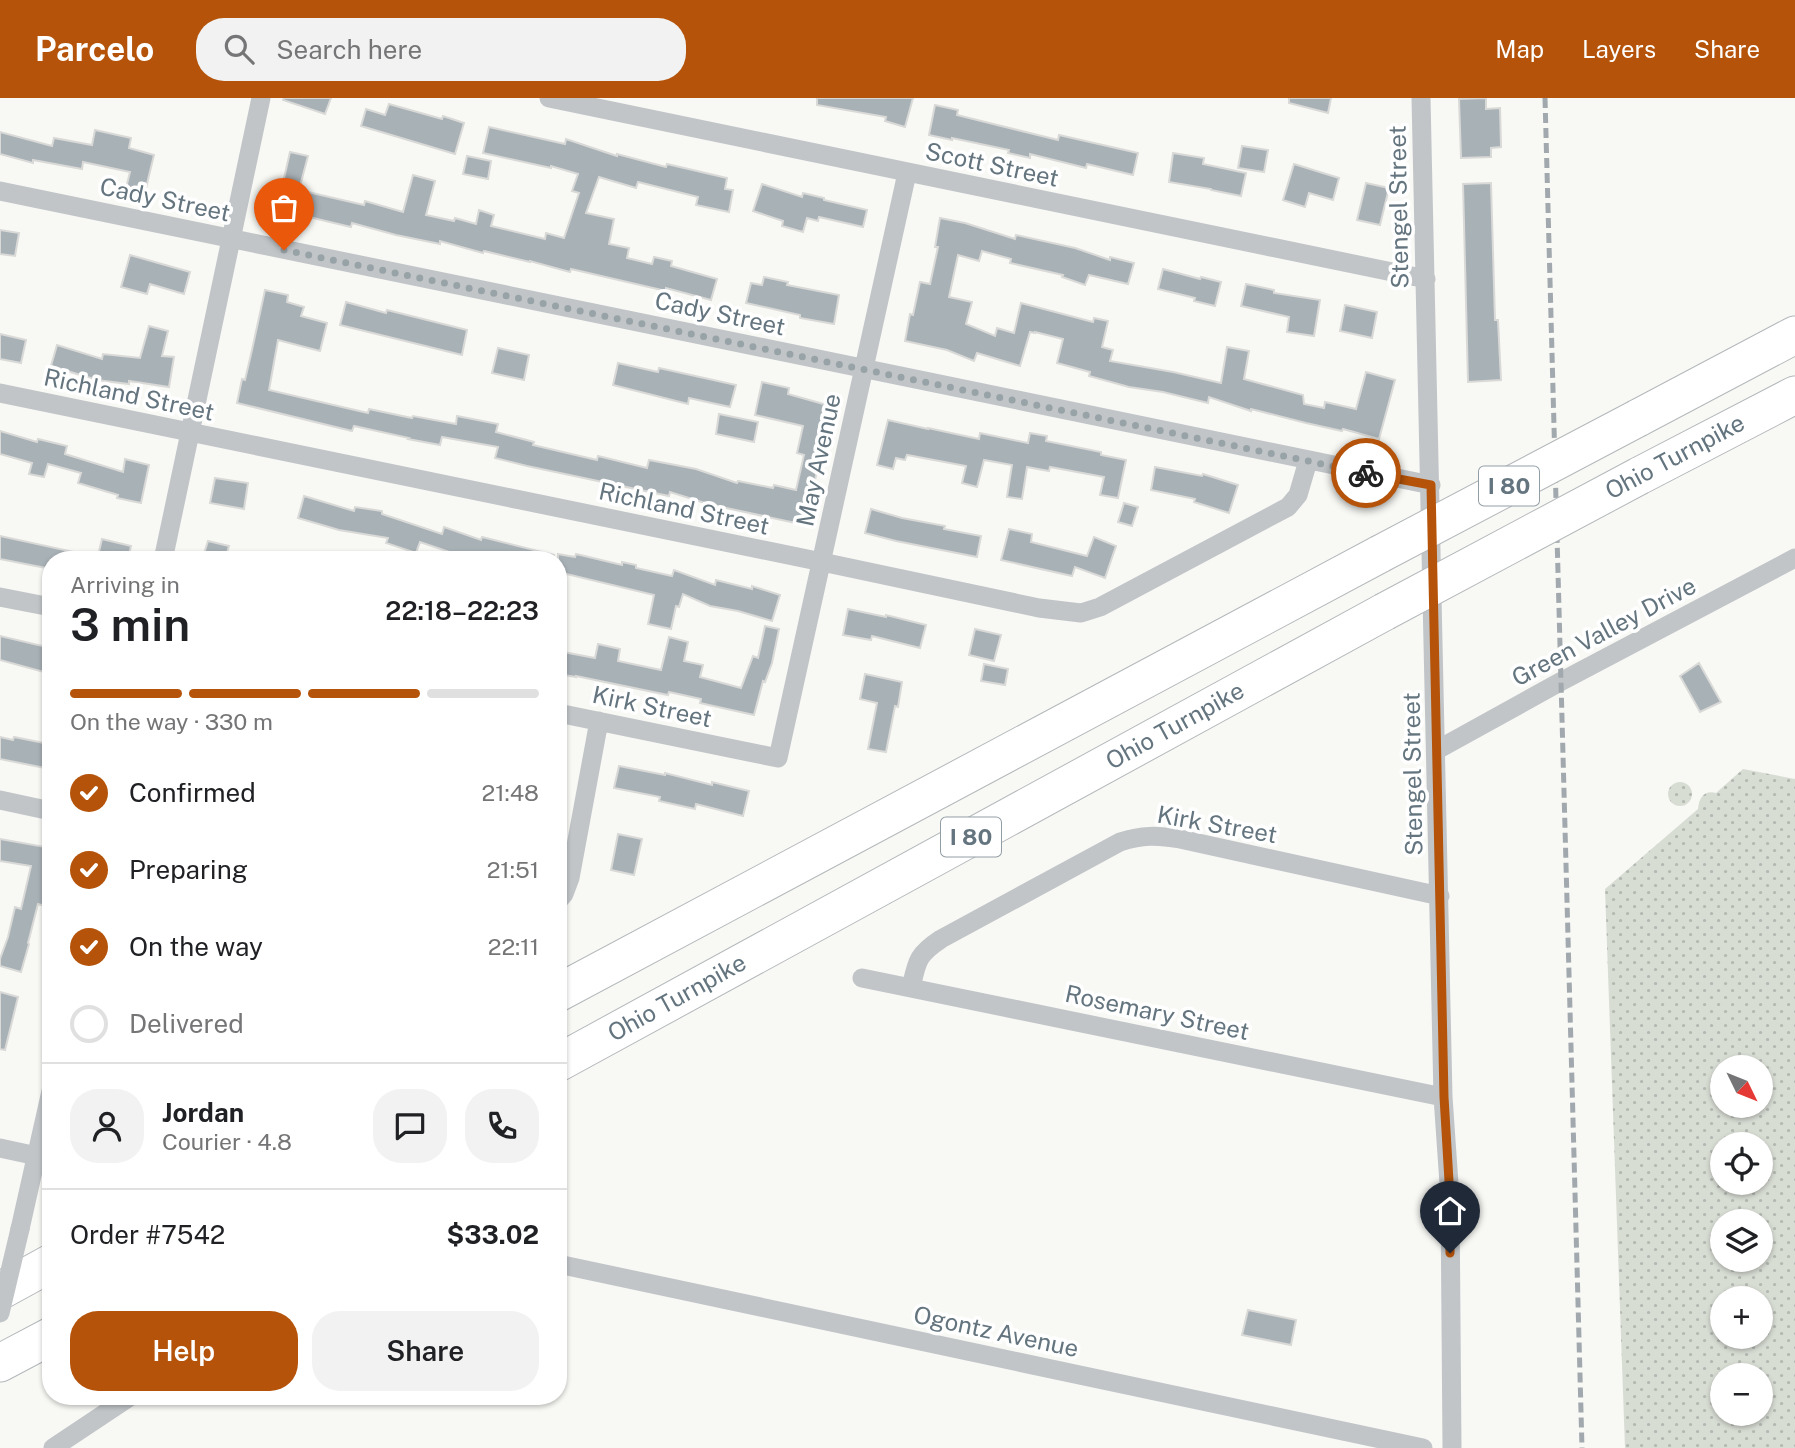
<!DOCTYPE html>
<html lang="en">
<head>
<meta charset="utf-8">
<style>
  body { margin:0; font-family:"Public Sans",sans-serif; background:#f2f2f2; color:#202124; height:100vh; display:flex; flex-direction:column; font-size:26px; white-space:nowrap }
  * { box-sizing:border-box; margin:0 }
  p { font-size:23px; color:#757577 }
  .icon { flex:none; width:38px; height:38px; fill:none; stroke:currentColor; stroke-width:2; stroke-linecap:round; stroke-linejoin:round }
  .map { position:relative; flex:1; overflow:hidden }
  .side { position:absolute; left:42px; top:453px; width:525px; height:854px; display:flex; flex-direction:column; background:#fff; border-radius:28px; box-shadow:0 2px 5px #0004 }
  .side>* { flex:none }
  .needle { width:46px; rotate:133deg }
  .fabs { position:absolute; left:1710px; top:957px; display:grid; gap:14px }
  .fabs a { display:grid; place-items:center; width:63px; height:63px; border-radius:50%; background:#fff; box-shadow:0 2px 5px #0004; font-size:35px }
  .pin { position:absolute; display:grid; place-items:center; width:60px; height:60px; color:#fff; margin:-72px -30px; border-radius:50% 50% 50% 0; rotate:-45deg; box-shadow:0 0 7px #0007 }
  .pin .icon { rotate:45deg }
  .courier { position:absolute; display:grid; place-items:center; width:70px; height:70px; margin:-35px; border:5px solid #b45309; border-radius:50%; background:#fff; color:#222; box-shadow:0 2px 9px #0007 }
  .headline em { font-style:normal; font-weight:600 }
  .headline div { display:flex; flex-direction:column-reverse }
  .headline { display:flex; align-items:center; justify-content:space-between; height:119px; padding:0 28px }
  h1 { font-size:46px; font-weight:600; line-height:52px }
  .bar { display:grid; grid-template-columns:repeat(4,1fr); gap:10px 7px; align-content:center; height:84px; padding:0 28px }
  .bar i { height:9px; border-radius:5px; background:#e0e0e0 }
  .bar .current { background:#b45309 }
  .bar p { grid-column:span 4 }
  .line { display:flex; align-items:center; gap:18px; padding:0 28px; border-top:2px solid #e0e0e0 }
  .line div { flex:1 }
  .round { display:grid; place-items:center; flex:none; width:74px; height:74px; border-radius:28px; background:#f2f2f2 }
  ol { padding:0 28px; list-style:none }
  li { display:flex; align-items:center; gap:21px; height:77px }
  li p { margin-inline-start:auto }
  li .icon { padding:7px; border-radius:50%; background:#b45309; color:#fff; stroke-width:4 }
  li:last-child { color:#757577 }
  li i { width:38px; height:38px; border:4px solid #e0e0e0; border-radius:50% }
  .primary-button { display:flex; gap:14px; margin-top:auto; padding:14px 28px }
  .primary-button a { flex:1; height:80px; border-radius:28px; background:#b45309; color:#fff; font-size:28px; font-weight:600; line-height:80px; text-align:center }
  .primary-button a+a { background:#f2f2f2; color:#202124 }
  header { display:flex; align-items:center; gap:42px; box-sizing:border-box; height:98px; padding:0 35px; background:#b45309; color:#fff }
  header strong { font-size:33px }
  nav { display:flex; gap:38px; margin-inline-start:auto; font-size:24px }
  .search { width:490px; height:63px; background:#f2f2f2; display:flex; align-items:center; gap:18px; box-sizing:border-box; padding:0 24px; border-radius:28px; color:#757577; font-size:26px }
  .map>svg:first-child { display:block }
  .grass { fill:url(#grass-dots); fill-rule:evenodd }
  .building { fill:#a8b1b6; stroke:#d9d9d7; stroke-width:2 }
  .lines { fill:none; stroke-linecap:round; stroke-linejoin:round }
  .highway-casing { stroke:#b4b8bb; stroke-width:39 }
  .street { stroke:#c1c5c8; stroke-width:19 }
  .highway { stroke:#fff; stroke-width:37 }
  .rail { stroke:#a2a9ae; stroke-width:5; stroke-dasharray:10 5; stroke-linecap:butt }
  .highway-bridge-casing { stroke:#b4b8bb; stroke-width:39; stroke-linecap:butt }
  .street-bridge { stroke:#c1c5c8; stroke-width:19 }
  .highway-bridge { stroke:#fff; stroke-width:37 }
  .done { stroke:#98a3a8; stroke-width:7; stroke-dasharray:0 12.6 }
  .route { stroke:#b45309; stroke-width:9 }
  .labels { text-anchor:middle; stroke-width:7; stroke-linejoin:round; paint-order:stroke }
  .shield { fill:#fff; stroke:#929ea5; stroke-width:2 }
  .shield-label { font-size:23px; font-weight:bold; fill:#64757f }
  .street-label { font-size:24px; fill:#64757f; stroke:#fff }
</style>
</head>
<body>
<header>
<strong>Parcelo</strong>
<div class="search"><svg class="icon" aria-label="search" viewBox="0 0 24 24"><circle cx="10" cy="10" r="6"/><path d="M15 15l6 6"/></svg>Search here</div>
<nav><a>Map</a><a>Layers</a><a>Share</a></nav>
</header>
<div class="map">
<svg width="1795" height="1350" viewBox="0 0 1795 1350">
  <defs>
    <pattern id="grass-dots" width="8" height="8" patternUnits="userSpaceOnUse" patternTransform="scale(1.75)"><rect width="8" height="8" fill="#d8ddd4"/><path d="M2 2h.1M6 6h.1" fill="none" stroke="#b3b8b1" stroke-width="1.8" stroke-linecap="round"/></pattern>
  </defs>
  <rect width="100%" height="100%" fill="#f8f8f5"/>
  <path class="grass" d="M1743,671L1795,681V1350H1625L1605,791L1698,711C1699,700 1704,692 1716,695ZM1722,970H1760V1008H1722ZM1760,1046V1085H1722V1046ZM1722,1124H1760V1162H1722ZM1760,1200V1239H1722V1200ZM1722,1278H1760V1316H1722Z
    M1668 696a12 12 0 1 1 24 0a12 12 0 1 1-24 0Z"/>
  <path class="building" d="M284,0H331L325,16L283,2Z
    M817,0H913L905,29L885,23L886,19L817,7Z
    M1289,0H1331L1328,15L1289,5Z
    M1486,0V11L1500,10L1501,49L1491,50V59L1461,60L1459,1Z
    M389,6L442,21L443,18L464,25L455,56L361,28L366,11L385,17Z
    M935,7L958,12L957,17L1058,42L1059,37L1138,55L1133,77L1087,66L1086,70L1030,56V60L1008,55L1009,52L952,40V42L929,37Z
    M489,29L565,46L566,41L617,58V56L666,69L667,66L727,80L725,91L733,92L729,114L696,107L698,99L638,84L636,90L599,79L586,115L614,121L609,146L629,150L627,160L652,166L654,159L672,163L671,168L717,181L711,202L666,190V193L571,171L570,174L530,163V164L484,153L483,155L440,143V146L396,137L352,125L351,129L271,110L276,88L282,89L290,54L308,58L299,92L364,107L365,103L403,114L413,77L435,83L426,117L454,123L455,120L476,126L479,112L494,117L491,128L545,141L546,135L564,140L579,95L572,93L578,76L551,68V70L483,55Z
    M95,32L131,40L129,50L154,57L145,94L126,90L130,74L83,64L82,71L33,62V65L0,56V34L52,48L54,40L92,47Z
    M1242,48L1268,52L1264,74L1238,70Z
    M1173,55L1204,60L1203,66L1246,75L1241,98L1211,92V91L1169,84Z
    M467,58L491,63L488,81L463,76Z
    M1294,66L1339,80L1333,102L1309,95L1305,109L1283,102Z
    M1366,85L1389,90L1380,127L1357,122Z
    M1491,85L1495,222H1498L1501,282L1468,284L1463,86Z
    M762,86L802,99L803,95L824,100V102L867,112L863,129L819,119L818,123L807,120L803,134L782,128L783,123L753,113Z
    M940,120L965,125L1015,141L1016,137L1075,150L1110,162V159L1134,165L1128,186L1089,177L1085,187L1062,179L1063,177L1010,165L1011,161L982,153L979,163L958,157L949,199L972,204L966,226L995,238L997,230L1014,235L1021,205L1093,224L1094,220L1108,223L1102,249L1113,252L1110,263L1173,274L1221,285L1227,249L1249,253L1244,281L1303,297L1304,306L1324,310L1325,304L1356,311L1366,274L1395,282L1379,341L1343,331L1342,333L1306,325L1251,311V313L1209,299L1208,305L1163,294L1129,289L1089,278L1090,274L1057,265L1063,241L1035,234V235L1030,234L1020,268L977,255L974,263L947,252L905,243L910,216L913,217L920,184L930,186L938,149H935Z
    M0,132L19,135L15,158L0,156Z
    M130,157L190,174L184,196L150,186L147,196L121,189Z
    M1163,171L1200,181L1201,179L1221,184L1215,208L1194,203L1195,200L1158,191Z
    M764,179L788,184L787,187L839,197L834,226L800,220V217L746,205L751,185L762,187Z
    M1246,186L1274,192V195L1320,202L1314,238L1287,234L1289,219L1241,208Z
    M265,192L288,197L287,204L304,209L301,218L327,225L320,253L278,242L269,292L368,315L369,311L412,320L413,318L456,326L457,318L498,326L496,334L534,344L533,347L597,362L598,358L647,370L649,362L696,371L737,385L738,383L773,390L774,387L796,392L804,357L797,355L803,328L755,317L762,284L789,290L788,296L827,307L817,339L821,340L815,368L818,369L805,427L708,406L670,394L669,398L527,368L495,360L498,349L442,339L440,347L408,341L409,340L354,328L352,333L237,305L242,281L245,282L252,252Z
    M346,204L386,215L387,212L467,232L462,257L340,227Z
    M1345,207L1377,214L1372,240L1340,233Z
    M149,228L168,233L162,258L174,259L169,289L129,283V286L97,282L51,268L57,247L102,261L103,256L140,260Z
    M0,236L26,242L21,265L0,261Z
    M498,250L529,257L524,282L492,275Z
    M618,265L658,274L659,270L736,287L730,309L689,300L688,306L613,287Z
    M719,316L758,324L754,344L716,336Z
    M888,322L928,331V330L979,341L980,335L1028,345L1030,335L1047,338L1046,343L1101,354V357L1126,362L1118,400L1100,397L1104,379L1050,369L1049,373L1027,369L1022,401L1007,399L1012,367L984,362L977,389L962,385L966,368L907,357L905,362L896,360L893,371L877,367Z
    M0,333L37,344L38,341L67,348L65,356L123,374L125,361L149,367L141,405L117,400L118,397L78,385L81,375L48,366L44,379L29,376L32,365L0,356Z
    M1155,369L1202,378L1203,376L1238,387L1229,415L1194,404L1195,401L1151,392Z
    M215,380L248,385L244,411L210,405Z
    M304,398L354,413L355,409L382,413V416L442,436L444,429L481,442L482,439L554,457V462H473L420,444L416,455L386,445L388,440L339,432L298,420Z
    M1124,405L1138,409L1132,428L1118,424Z
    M871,411L902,420L945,428L944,431L981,438L977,459L896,443L865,435Z
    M1009,431L1032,436L1031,444L1087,458L1094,439L1116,448L1105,480L1075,469L1072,478L1001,462Z
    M0,438L83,456V462H51V471L0,461Z
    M102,441L131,448L128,462H97Z
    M208,443L229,448L225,462H202Z
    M558,456L575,459L576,456L622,467V464L636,467V470L672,478L674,472L715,487L716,482L752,491V488L780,497L772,523L738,513L710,508L683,496L679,509L676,508L671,531L648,526L654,497L558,474Z
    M848,511L886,519V517L926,527L920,550L872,538L871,542L843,537Z
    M765,528L779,531L772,565L765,584L763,583L754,617L700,605L701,601L669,594L668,597L576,578V579L558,576V553L595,560L598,546L620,551L618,563L661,572L669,539L688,544L684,563L703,567L700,579L741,590L753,558L758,560Z
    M975,531L1001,537L994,563L969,557Z
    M0,538L51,550V576L0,562Z
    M1699,565L1721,604L1700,614L1680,578Z
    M984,566L1008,571L1005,587L981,583Z
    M865,576L902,584L898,609L895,608L886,654L868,651L877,605L860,601Z
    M0,639L13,642L14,639L49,646L45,670L0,661Z
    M619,668L665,677V675L712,687V684L749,693L743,718L696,706L695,711L659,703L660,699L614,690Z
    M618,736L642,741L634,777L611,772Z
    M0,741L51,750V779L45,808L38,806L28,845L29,846L21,874L0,868V861L8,839L15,809L21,811L31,768L0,763Z
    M0,894L18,899L5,952L0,951Z
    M1248,1212L1296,1222L1291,1247L1242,1237Z"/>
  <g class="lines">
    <g class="highway-casing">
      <path id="highway" d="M1638,320L1795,237
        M1639,378L1795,297
        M558,895L1380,456
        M558,965L1384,514
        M0,1193L51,1165
        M0,1265L51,1238"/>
    </g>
    <path class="street" d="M549,0L1426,181
      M1421,0L1443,999L1450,1100L1452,1350
      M0,93L1431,387
      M0,295L822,464L1039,510L1081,515L1100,509L1288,409L1298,397L1308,363
      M163,462L261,0
      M0,499L51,509
      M558,615L778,660L907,75
      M1437,652L1560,584L1795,460
      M0,702L51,713
      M558,803L564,796L570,780L599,623
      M862,880L1443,999
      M911,890C917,863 917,857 941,841L1120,744C1143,737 1156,737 1180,741L1440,798
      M0,1050L37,1058
      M20,1131L51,993
      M558,1166L1423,1350
      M53,1350L131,1298"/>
    <use href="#highway" class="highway"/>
    <path class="rail" d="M1545,0L1582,1350"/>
    <g class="highway-bridge-casing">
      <path id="highway-bridge" d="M1380,456L1638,320
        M1384,514L1639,378"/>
    </g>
    <path class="street-bridge" d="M0,1215L20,1131"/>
    <use href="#highway-bridge" class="highway-bridge"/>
  </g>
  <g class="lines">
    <path class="done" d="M284,152L1366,375"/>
    <path class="route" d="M1366,375L1431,387L1444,999L1450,1100V1155"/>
  </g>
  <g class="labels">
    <g class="shield">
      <rect x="1479" y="368.5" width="60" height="39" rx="5"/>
      <rect x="941" y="719.5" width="60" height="39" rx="5"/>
    </g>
    <g class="shield-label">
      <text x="1509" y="396">I 80</text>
      <text x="971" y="747">I 80</text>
    </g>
    <g class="street-label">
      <text transform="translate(992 67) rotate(12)" y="8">Scott Street</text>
      <text transform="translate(165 102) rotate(12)" y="8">Cady Street</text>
      <text transform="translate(1399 109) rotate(-91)" y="8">Stengel Street</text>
      <text transform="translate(720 216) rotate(12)" y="8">Cady Street</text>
      <text transform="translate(129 297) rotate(12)" y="8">Richland Street</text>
      <text transform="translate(1675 359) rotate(-28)" y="8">Ohio Turnpike</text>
      <text transform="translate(819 362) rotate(-78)" y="8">May Avenue</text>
      <text transform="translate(684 411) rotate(12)" y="8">Richland Street</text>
      <text transform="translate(1604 534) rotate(-28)" y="8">Green Valley Drive</text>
      <text transform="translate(652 609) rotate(12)" y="8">Kirk Street</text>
      <text transform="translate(1175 628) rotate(-29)" y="8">Ohio Turnpike</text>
      <text transform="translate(1413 676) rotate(-91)" y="8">Stengel Street</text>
      <text transform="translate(1217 727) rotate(10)" y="8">Kirk Street</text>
      <text transform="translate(677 900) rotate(-29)" y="8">Ohio Turnpike</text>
      <text transform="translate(1157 915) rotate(12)" y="8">Rosemary Street</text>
      <text transform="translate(996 1234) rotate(12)" y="8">Ogontz Avenue</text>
    </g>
  </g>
</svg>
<div class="fabs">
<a><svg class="needle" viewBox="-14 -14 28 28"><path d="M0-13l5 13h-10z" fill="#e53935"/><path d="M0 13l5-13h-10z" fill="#757577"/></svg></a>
<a><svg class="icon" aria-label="locate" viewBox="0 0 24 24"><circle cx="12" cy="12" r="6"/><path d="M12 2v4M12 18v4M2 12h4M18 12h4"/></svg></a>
<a><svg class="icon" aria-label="layers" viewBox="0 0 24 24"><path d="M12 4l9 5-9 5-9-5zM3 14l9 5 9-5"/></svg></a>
<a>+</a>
<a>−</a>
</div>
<div class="pin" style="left:284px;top:152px;background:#ea580c"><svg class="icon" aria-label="bag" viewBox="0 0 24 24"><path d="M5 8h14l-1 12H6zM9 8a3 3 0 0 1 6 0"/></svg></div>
<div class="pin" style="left:1450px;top:1155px;background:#1f2937"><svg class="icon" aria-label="home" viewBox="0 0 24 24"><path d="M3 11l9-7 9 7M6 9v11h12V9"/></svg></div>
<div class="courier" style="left:1366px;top:375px"><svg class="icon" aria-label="bike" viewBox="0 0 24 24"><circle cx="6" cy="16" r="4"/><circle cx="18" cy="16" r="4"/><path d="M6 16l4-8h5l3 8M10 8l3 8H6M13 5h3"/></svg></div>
<section class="side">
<div class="headline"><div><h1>3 min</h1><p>Arriving in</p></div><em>22:18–22:23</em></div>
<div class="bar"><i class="current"></i><i class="current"></i><i class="current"></i><i></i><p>On the way · 330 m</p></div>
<ol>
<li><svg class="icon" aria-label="check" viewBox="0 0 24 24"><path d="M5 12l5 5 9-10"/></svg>Confirmed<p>21:48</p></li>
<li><svg class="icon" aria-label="check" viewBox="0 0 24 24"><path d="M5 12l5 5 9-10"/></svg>Preparing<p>21:51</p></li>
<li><svg class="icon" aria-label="check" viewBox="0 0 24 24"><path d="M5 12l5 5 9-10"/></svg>On the way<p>22:11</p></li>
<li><i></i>Delivered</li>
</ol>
<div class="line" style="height:126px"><a class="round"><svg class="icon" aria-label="person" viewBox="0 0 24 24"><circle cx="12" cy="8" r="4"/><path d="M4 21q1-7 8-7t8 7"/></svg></a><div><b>Jordan</b><p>Courier · 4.8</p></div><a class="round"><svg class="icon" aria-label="chat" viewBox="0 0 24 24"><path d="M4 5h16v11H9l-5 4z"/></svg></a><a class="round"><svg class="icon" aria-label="phone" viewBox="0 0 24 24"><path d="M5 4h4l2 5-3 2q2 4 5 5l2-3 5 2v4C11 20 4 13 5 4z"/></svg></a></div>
<div class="line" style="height:91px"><div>Order #7542</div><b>$33.02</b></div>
<div class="primary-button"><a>Help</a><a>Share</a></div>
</section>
</div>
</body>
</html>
